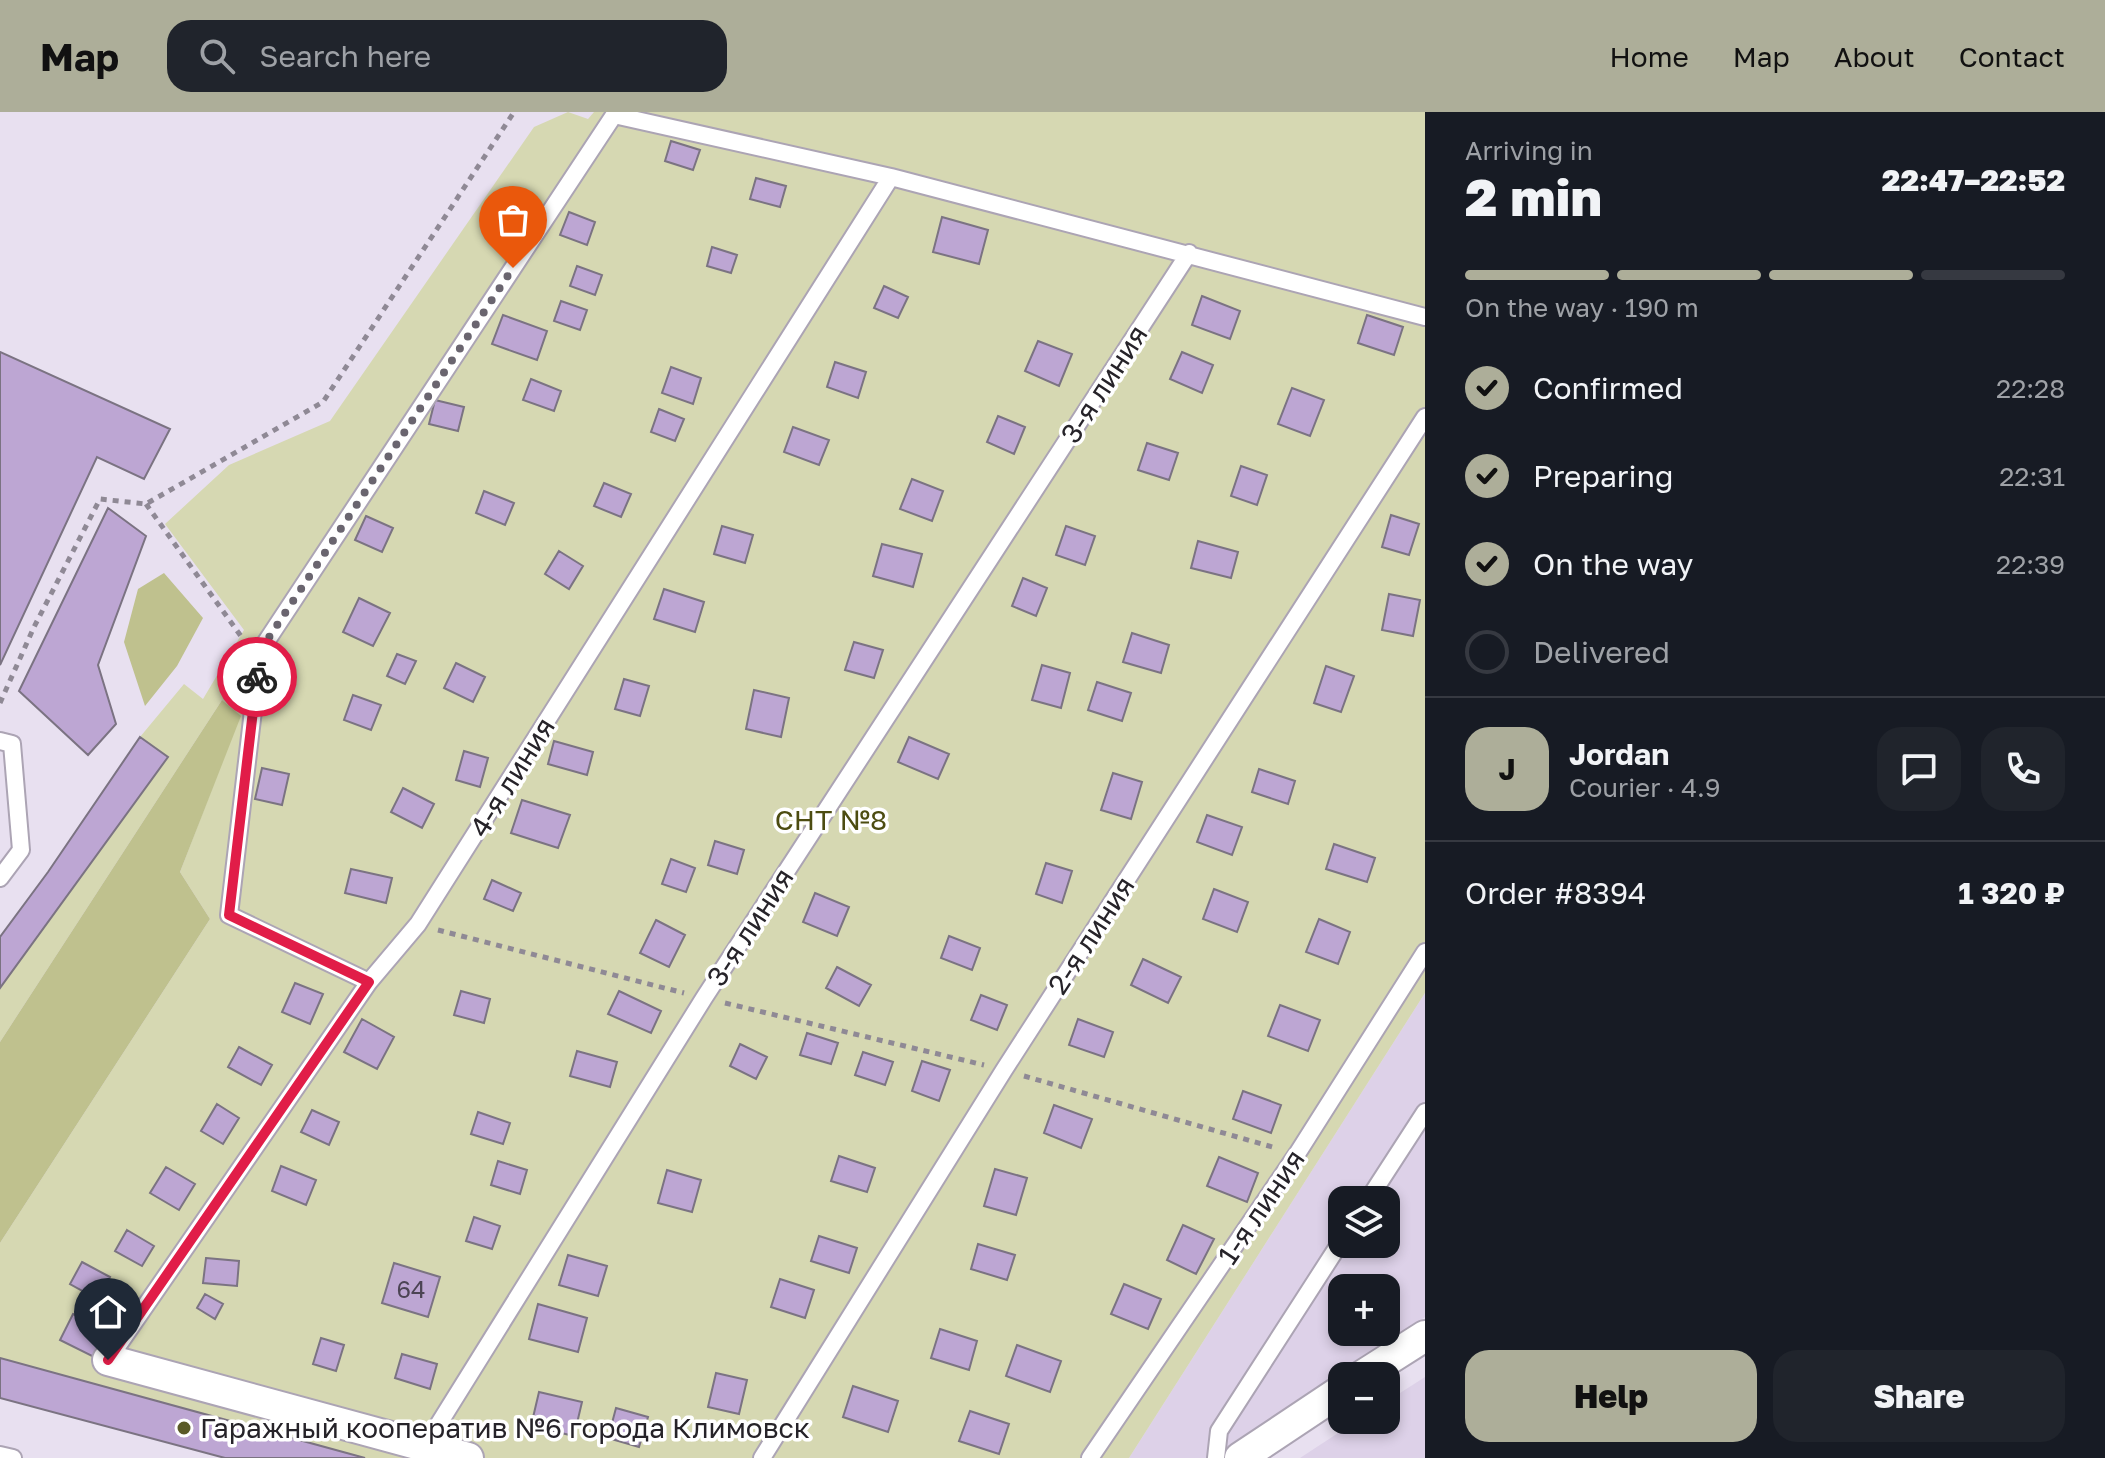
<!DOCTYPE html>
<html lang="en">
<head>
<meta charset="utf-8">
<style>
  body { margin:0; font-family:"Golos Text",sans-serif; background:#20242c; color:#f1f3f6; height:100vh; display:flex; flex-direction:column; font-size:30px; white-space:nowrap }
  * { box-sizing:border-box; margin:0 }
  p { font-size:26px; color:#9ea1a6 }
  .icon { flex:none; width:44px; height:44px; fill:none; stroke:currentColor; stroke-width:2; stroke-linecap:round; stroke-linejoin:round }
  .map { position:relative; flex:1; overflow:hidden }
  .sheet { display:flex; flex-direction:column; background:#171b24; width:680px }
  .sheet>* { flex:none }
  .tools { position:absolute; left:1328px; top:1074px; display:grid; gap:16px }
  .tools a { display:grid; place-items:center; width:72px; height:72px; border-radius:16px; background:#171b24; box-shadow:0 4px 12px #0003; font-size:40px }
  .pin { position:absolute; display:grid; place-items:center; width:68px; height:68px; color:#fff; margin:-82px -34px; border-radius:50% 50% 50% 0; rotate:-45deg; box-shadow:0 0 8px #0007 }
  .pin .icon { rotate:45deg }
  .courier { position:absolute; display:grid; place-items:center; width:80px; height:80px; margin:-40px; border:6px solid #e11d48; border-radius:50%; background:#fff; color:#222; box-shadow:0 2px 10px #0007 }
  .overview em { font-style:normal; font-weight:800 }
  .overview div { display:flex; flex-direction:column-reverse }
  .overview { display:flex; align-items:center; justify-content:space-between; height:136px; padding:0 40px }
  h1 { font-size:52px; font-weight:800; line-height:60px }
  .bar { display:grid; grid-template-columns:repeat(4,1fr); gap:12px 8px; align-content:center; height:96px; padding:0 40px }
  .bar i { height:10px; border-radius:6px; background:#363941 }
  .bar .selected { background:#adae99 }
  .bar p { grid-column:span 4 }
  .line { display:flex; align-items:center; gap:20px; padding:0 40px; border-top:2px solid #363941 }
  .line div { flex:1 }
  .round { display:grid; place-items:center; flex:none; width:84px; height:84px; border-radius:24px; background:#20242c }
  ol { padding:0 40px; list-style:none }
  li { display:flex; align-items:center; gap:24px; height:88px }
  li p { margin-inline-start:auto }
  li .icon { padding:8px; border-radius:50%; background:#adae99; color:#111; stroke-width:4 }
  li:last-child { color:#9ea1a6 }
  li i { width:44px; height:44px; border:4px solid #363941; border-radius:50% }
  .cta { display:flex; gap:16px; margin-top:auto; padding:16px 40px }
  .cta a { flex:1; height:92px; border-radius:24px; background:#adae99; color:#111; font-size:32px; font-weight:800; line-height:92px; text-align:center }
  .cta a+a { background:#20242c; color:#f1f3f6 }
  header { display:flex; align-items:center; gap:48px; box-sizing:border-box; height:112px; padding:0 40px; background:#adae99; color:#111 }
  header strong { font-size:38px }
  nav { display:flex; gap:44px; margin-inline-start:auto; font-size:28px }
  .search { width:560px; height:72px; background:#20242c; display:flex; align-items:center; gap:20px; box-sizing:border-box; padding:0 28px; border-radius:24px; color:#9ea1a6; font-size:30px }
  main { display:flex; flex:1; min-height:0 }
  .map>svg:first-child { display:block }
  .built { fill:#ddd1e8; fill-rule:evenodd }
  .green { fill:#d6d8b2 }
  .water { fill:#bfc18e }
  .building { fill:#bda6d3; stroke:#7b7382; stroke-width:2 }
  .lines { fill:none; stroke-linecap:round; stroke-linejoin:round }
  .service-casing { stroke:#aca4b4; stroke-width:20 }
  .minor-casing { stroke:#aca4b4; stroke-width:34 }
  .path { stroke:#8f8995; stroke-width:5; stroke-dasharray:6 6; stroke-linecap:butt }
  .service { stroke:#fff; stroke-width:16 }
  .minor { stroke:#fff; stroke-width:30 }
  .done { stroke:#6a656f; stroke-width:8; stroke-dasharray:0 14.4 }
  .route { stroke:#e11d48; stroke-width:10 }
  .poi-dot { fill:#5a5a27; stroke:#fff; stroke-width:3 }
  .labels { text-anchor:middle; stroke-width:7; stroke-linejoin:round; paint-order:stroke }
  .number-label { font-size:24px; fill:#4c4454 }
  .street-label { font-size:28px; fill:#262329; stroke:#fff }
  .park-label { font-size:28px; fill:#4c4c11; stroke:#fff }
  .poi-label { font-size:28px; fill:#262329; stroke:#fff; text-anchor:start }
</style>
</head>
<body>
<header>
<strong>Map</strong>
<div class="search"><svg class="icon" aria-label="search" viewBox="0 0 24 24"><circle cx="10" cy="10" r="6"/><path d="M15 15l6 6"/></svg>Search here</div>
<nav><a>Home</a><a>Map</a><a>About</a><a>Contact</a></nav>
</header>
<main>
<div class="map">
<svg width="1425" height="1346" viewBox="0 0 1425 1346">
  <rect width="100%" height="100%" fill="#e8e0f0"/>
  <path class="built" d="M1425,881V1205L1222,1346H1129ZM1342,1088H1386V1132H1342ZM1342,1176H1386V1220H1342Z
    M1425,1265V1346H1300L1358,1308H1386V1290Z"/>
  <path class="green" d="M568,0L588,7L594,0H1425V881L1129,1346H365L0,1246V1131L210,807L180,760L240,604L222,588L0,930V876L167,644L140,625L184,572L203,587L244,518L165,412L229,353L330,309L534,15Z"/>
  <path class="water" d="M164,461L203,506L177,554L145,594L124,530L138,477Z
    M222,588L241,604L180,760L210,807L0,1131V930Z"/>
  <path class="building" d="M671,29L700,38L693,58L665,49Z
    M756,66L786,74L780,95L750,87Z
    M569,100L595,110L587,133L560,123Z
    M942,105L988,118L979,152L933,140Z
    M712,135L737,143L731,161L707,154Z
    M577,154L602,163L595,183L570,174Z
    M884,174L908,185L898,206L874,196Z
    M1202,184L1240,199L1230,227L1192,213Z
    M561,189L587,198L580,218L554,209Z
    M503,203L547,219L537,248L492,232Z
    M1367,203L1403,215L1394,243L1358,231Z
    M1038,229L1072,242L1059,274L1025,259Z
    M0,240L170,317L144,367L97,345L0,553Z
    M1182,240L1213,253L1202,281L1170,267Z
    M835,250L866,260L858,286L827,275Z
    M671,255L701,266L693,292L662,281Z
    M531,267L561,279L554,299L523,288Z
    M1292,276L1324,288L1310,324L1278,312Z
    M435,288L464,295L458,319L429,312Z
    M659,297L684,307L675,329L651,320Z
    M998,304L1025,315L1014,342L987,330Z
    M793,315L829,328L819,353L784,340Z
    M1147,331L1178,341L1169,368L1138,358Z
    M1241,354L1267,363L1257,393L1231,384Z
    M912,367L943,379L932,409L900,397Z
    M604,371L631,382L621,405L594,394Z
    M484,379L514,391L505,413L476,401Z
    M108,396L146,424L98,553L116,612L88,643L19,579Z
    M1391,403L1419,412L1409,443L1382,435Z
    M366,404L393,416L382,440L355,428Z
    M722,414L753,423L745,451L714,442Z
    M1066,414L1095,424L1085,453L1056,443Z
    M1198,429L1238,440L1231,466L1191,456Z
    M882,432L922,442L913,475L873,464Z
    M559,439L583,454L569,477L545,462Z
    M1023,466L1047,476L1036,504L1012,494Z
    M664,477L704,490L695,520L654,507Z
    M1389,482L1420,488L1413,524L1382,518Z
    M359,486L390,501L373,534L343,520Z
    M1132,521L1169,533L1161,561L1123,550Z
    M854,530L883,538L874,566L845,558Z
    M397,542L416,549L405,572L387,564Z
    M456,551L485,565L473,590L444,576Z
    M1042,553L1070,561L1061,596L1032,588Z
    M1326,554L1354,564L1341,600L1314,591Z
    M624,567L649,574L640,604L615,597Z
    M1097,570L1131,581L1122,609L1088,598Z
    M754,578L789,586L781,625L746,617Z
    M353,583L381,593L371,618L344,608Z
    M140,625L168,645L0,876V825L48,760Z
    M909,625L949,642L938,667L898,650Z
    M554,629L593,640L587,663L548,652Z
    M464,639L488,646L480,675L456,668Z
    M262,656L289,662L282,693L255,687Z
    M1259,657L1295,669L1288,692L1252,680Z
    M1113,661L1142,670L1131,707L1101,698Z
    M403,676L434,692L422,716L391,700Z
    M522,688L570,703L558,736L511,721Z
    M1207,703L1242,715L1232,743L1197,730Z
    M715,729L744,738L737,762L708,753Z
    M1334,732L1375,746L1367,770L1326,757Z
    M671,747L695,756L686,780L662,772Z
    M1046,751L1072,759L1062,791L1036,782Z
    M351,757L392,766L386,791L345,781Z
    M492,768L521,781L513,799L484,787Z
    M1214,777L1248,790L1237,820L1203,807Z
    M815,781L849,795L837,824L803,810Z
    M1319,807L1350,820L1338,852L1306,840Z
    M656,808L685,823L669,855L640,841Z
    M949,824L980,836L972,858L941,846Z
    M1143,847L1181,865L1168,891L1131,873Z
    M837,855L871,873L859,894L826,876Z
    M295,871L323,882L310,912L282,900Z
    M461,879L490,887L484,911L454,903Z
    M619,879L661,899L651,921L608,902Z
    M981,883L1007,893L997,918L971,908Z
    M1280,893L1320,908L1308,939L1268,924Z
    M362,907L394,925L377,957L344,940Z
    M1078,907L1113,920L1104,945L1069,933Z
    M807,921L838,931L831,952L800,943Z
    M740,932L767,945L756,967L730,954Z
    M239,935L272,953L261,973L228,955Z
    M577,939L617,950L610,975L570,964Z
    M863,940L893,950L885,973L855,963Z
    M922,949L950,958L939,989L912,979Z
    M1243,979L1281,993L1271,1021L1233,1007Z
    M217,992L239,1006L223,1032L201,1019Z
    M1054,993L1092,1007L1081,1036L1044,1021Z
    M312,998L339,1010L329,1033L301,1020Z
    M478,1000L510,1011L503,1032L471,1022Z
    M839,1044L875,1056L867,1080L831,1069Z
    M1219,1045L1258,1061L1247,1090L1207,1074Z
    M498,1049L527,1058L520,1082L491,1073Z
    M281,1054L316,1068L306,1093L272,1079Z
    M166,1055L195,1072L179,1098L150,1081Z
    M995,1057L1027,1066L1016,1103L984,1094Z
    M667,1058L701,1068L692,1100L658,1091Z
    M474,1105L500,1114L492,1137L466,1129Z
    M1183,1113L1214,1127L1196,1162L1167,1148Z
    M127,1118L154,1134L142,1154L115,1139Z
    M819,1124L857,1136L849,1161L811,1149Z
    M978,1132L1015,1143L1007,1168L971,1157Z
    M568,1143L607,1154L598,1184L559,1173Z
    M206,1146L239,1149L237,1174L203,1171Z
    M82,1150L110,1165L97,1187L70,1172Z
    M394,1151L440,1165L428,1205L382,1191Z
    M780,1167L814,1178L805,1206L771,1195Z
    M1124,1172L1161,1187L1148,1217L1111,1202Z
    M205,1182L223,1192L215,1207L197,1196Z
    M538,1192L587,1206L578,1240L529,1227Z
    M73,1202L107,1218L94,1245L60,1228Z
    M940,1217L977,1229L969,1258L931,1246Z
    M321,1226L344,1233L336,1259L313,1252Z
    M1017,1233L1061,1249L1050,1280L1006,1264Z
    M402,1242L437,1252L430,1277L395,1266Z
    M0,1246L365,1346H225L0,1286Z
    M716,1261L747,1268L739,1302L708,1295Z
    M853,1274L898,1289L888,1320L843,1305Z
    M539,1280L582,1290L574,1324L531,1314Z
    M616,1296L648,1305L639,1335L608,1326Z
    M970,1299L1009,1312L999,1342L959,1329Z"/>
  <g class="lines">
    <g class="service-casing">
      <path id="service" d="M0,629L12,632L21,738L0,766
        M369,870L229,803L260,539L614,3L891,65L1425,205
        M1368,1088L1425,1000
        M108,1248L369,870L418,812L891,65
        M425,1334L704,886L1189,141
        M0,1343L13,1346
        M762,1346L1004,958L1425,305
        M1090,1346L1297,1042L1425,840
        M1216,1346L1219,1319L1342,1128"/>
    </g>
    <g class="minor-casing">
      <path id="minor" d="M108,1248L468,1346
        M1362,1264L1425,1224
        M1240,1346L1342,1278"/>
    </g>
    <path class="path" d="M146,392L243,527
      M0,591L34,515L100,387L146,392L323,290L514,0
      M438,818L684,881
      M725,891L984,953
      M1024,964L1276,1036"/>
    <use href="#service" class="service"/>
    <use href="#minor" class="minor"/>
  </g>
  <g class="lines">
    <path class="done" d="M257,565L260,539L513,156"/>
    <path class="route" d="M108,1248L369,870L229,803L257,565"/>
  </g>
  <circle class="poi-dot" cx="184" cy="1316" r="8"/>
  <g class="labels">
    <g class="number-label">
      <text x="411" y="1186">64</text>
    </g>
    <g class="street-label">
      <text transform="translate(1104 272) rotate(-57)" y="10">3-я линия</text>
      <text transform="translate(512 665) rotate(-58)" y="10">4-я линия</text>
      <text transform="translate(750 815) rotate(-57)" y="10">3-я линия</text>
      <text transform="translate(1091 823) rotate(-57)" y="10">2-я линия</text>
      <text transform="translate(1261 1095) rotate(-56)" y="10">1-я линия</text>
    </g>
    <g class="park-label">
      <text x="831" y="718">СНТ №8</text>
    </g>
    <g class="poi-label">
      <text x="200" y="1326">Гаражный кооператив №6 города Климовск</text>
    </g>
  </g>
</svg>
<div class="tools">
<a><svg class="icon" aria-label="layers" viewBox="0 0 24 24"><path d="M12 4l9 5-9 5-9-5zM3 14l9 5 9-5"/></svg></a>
<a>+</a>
<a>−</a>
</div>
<div class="pin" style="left:513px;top:156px;background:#ea580c"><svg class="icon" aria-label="bag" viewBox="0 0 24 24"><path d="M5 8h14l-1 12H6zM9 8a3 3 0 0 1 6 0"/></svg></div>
<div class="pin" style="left:108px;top:1248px;background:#1f2937"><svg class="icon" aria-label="home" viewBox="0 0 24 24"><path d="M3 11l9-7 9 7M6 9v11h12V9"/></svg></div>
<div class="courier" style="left:257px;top:565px"><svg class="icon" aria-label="bike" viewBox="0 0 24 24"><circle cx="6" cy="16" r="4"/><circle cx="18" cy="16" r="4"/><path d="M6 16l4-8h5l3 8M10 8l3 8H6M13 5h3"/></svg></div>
</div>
<section class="sheet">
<div class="overview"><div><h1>2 min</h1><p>Arriving in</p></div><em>22:47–22:52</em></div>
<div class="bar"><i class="selected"></i><i class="selected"></i><i class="selected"></i><i></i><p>On the way · 190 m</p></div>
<ol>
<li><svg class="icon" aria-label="check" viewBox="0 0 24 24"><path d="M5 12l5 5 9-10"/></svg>Confirmed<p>22:28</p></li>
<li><svg class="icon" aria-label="check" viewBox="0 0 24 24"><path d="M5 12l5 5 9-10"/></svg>Preparing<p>22:31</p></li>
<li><svg class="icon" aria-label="check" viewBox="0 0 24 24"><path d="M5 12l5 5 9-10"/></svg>On the way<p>22:39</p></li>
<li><i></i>Delivered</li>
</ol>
<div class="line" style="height:144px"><b class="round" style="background:#adae99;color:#111">J</b><div><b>Jordan</b><p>Courier · 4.9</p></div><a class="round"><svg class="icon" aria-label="chat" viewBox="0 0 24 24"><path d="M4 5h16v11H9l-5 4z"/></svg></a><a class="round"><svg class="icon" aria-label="phone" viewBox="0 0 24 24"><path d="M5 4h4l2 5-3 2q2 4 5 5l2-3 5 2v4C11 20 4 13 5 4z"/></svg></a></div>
<div class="line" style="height:104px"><div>Order #8394</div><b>1 320 ₽</b></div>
<div class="cta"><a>Help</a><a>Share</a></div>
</section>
</main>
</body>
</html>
